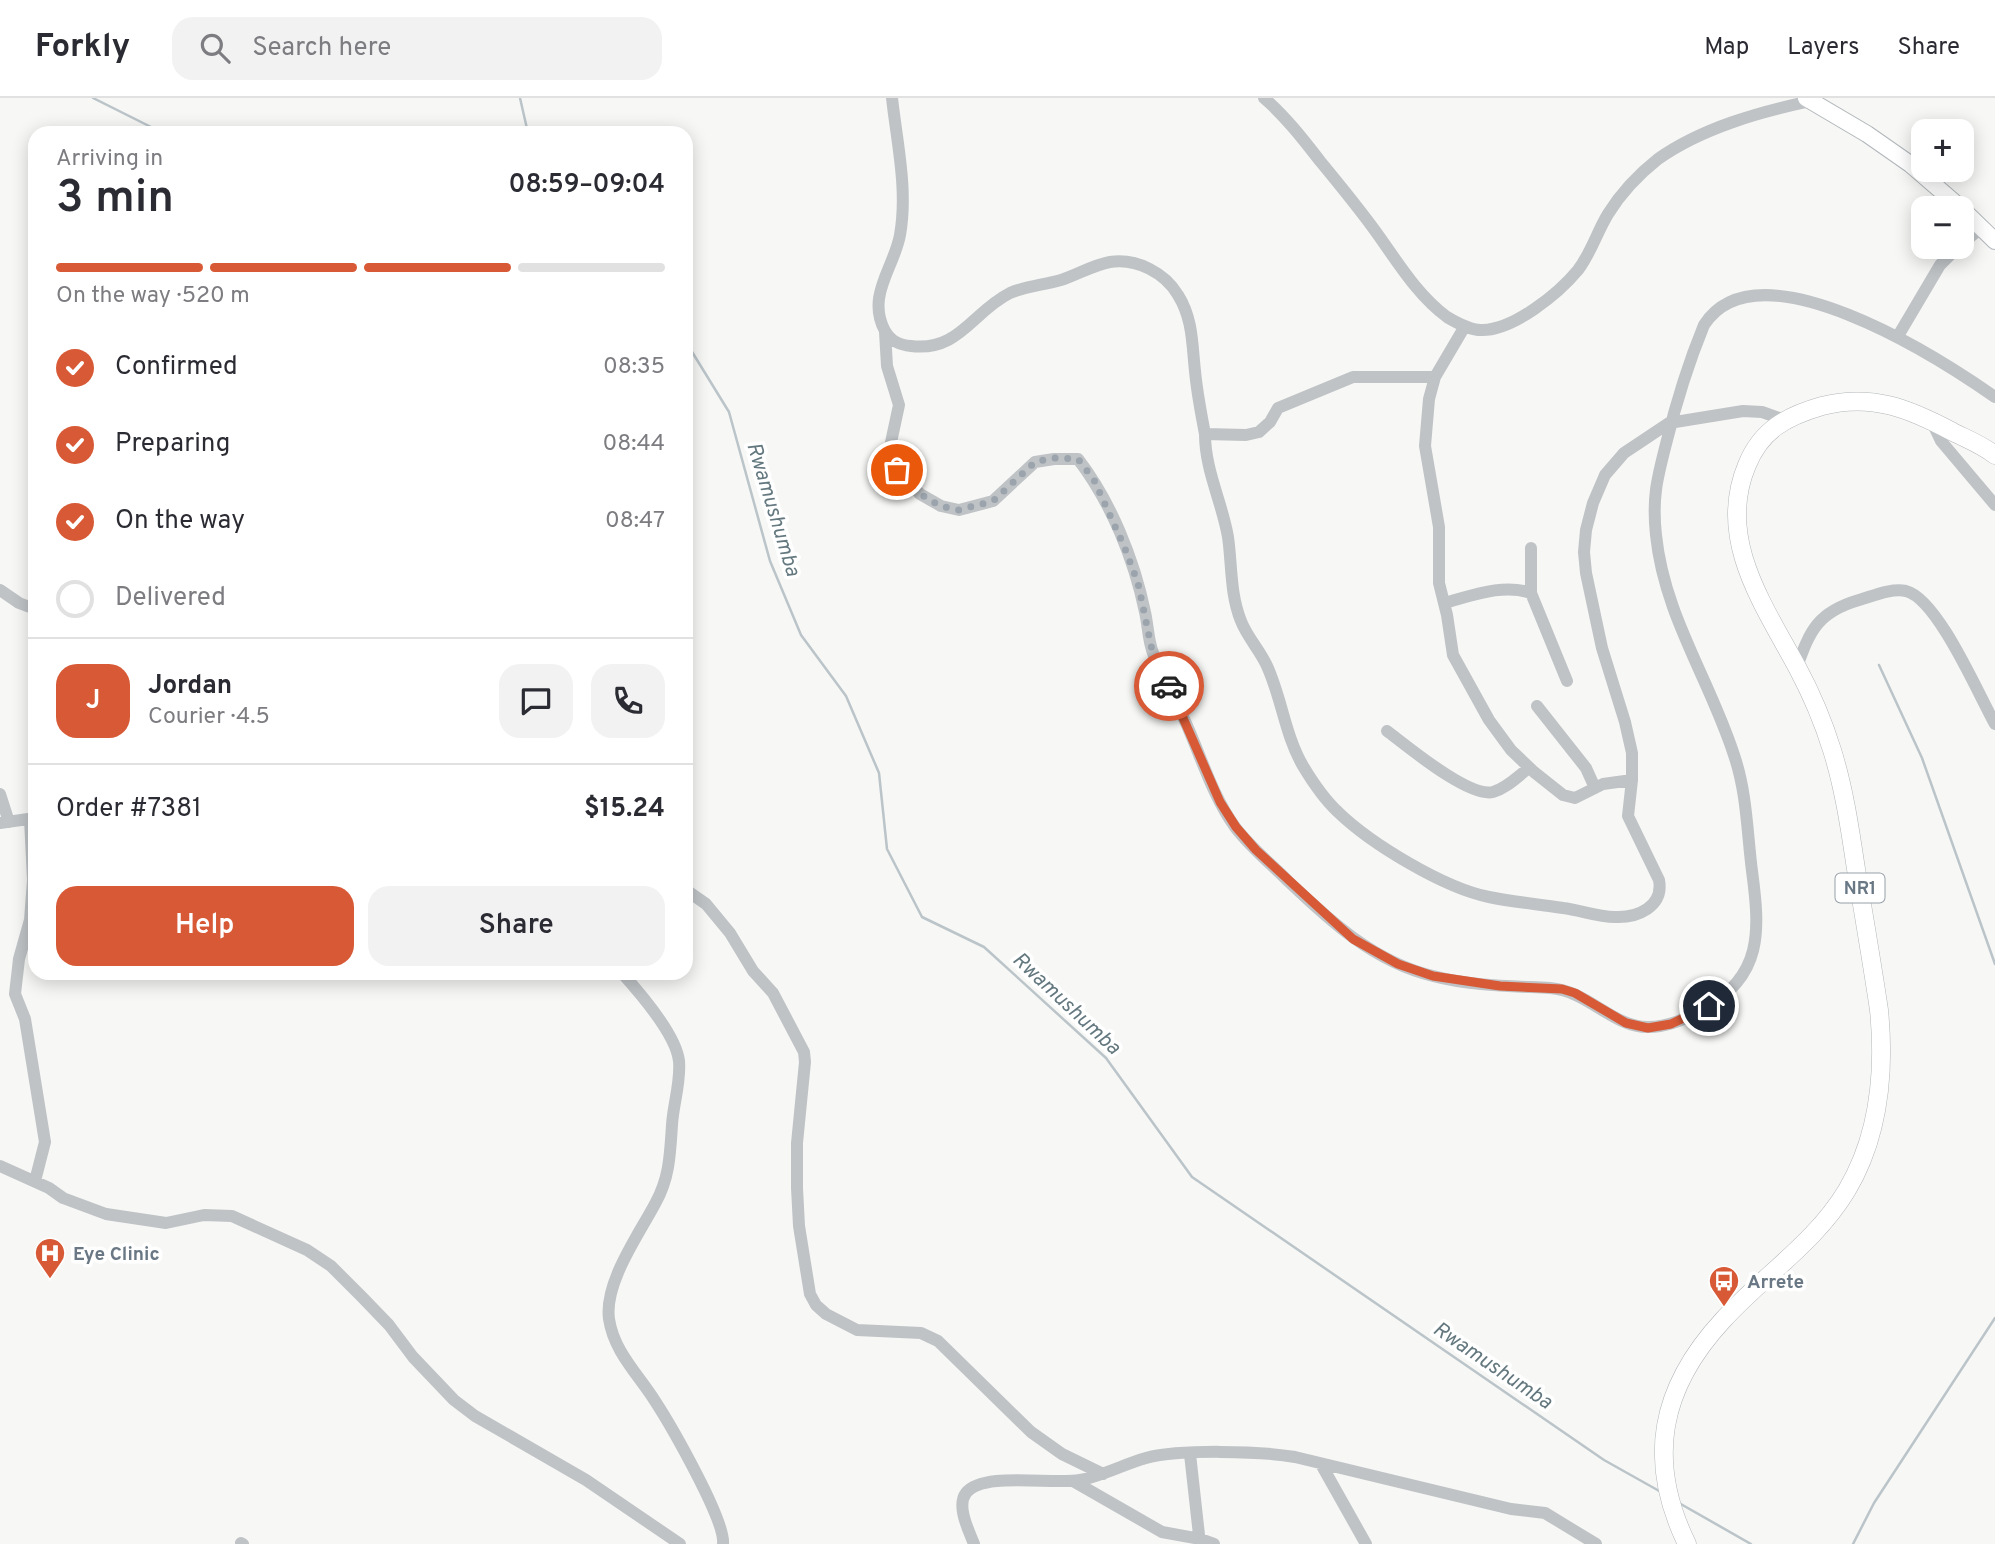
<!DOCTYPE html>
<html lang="en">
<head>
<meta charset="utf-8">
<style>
  body { margin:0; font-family:Overpass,sans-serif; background:#f2f2f3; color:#2b2b33; height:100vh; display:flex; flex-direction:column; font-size:26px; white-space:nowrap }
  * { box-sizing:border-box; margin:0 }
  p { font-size:23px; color:#7c7c81 }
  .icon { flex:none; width:38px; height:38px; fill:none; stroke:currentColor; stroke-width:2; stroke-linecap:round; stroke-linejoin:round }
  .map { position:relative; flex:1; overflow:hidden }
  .panel { position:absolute; left:28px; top:28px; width:665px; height:854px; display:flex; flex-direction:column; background:#fff; border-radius:21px; box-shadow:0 4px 18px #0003 }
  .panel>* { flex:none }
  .controls { position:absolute; left:1911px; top:21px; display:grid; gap:14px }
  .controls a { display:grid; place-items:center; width:63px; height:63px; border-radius:14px; background:#fff; box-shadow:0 4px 18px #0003; font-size:35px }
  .pin { position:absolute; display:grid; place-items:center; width:60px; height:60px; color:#fff; margin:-30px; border:4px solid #fff; border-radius:50%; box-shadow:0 2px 7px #0007 }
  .courier { position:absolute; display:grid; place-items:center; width:70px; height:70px; margin:-35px; border:5px solid #d75935; border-radius:50%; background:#fff; color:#222; box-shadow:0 2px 9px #0007 }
  .summary em { font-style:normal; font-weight:600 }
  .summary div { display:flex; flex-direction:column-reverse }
  .summary { display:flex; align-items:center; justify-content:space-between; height:119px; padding:0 28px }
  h1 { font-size:46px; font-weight:600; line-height:52px }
  .bar { display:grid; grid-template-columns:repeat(4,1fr); gap:10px 7px; align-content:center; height:84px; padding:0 28px }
  .bar i { height:9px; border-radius:5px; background:#e1e1e2 }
  .bar .selected { background:#d75935 }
  .bar p { grid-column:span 4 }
  .line { display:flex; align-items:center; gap:18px; padding:0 28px; border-top:2px solid #e1e1e2 }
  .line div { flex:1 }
  .round { display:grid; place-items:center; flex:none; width:74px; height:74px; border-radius:21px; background:#f2f2f3 }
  ol { padding:0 28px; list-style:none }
  li { display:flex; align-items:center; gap:21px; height:77px }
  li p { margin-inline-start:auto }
  li .icon { padding:7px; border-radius:50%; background:#d75935; color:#fff; stroke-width:4 }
  li:last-child { color:#7c7c81 }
  li i { width:38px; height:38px; border:4px solid #e1e1e2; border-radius:50% }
  .primary-button { display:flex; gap:14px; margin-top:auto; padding:14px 28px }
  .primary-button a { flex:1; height:80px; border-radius:21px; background:#d75935; color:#fff; font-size:28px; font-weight:600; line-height:80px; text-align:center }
  .primary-button a+a { background:#f2f2f3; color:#2b2b33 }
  header { display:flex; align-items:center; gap:42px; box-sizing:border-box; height:98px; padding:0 35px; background:#fff; border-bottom:2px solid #e1e1e2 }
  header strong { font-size:33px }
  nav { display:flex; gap:38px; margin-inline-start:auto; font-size:24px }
  .search { width:490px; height:63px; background:#f2f2f3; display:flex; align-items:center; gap:18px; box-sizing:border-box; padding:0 24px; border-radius:21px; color:#7c7c81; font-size:26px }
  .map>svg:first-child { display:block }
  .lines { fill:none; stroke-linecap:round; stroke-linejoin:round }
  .stream { stroke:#bac4c9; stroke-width:2.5 }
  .major-casing { stroke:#b2b7bb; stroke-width:18 }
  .highway-casing { stroke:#b2b6b9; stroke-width:19 }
  .minor { stroke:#bfc3c6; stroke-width:12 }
  .major { stroke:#fff; stroke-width:16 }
  .highway { stroke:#fff; stroke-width:18 }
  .done { stroke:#9ba4ac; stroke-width:7; stroke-dasharray:0 12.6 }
  .route { stroke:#d75935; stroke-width:9 }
  .labels { text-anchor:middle; stroke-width:7; stroke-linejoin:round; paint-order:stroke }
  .shield { fill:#fff; stroke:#96a0a9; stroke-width:2 }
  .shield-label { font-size:18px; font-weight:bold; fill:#697884 }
  .poi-label { font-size:19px; font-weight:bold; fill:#697884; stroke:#fff; text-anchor:start }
  .water-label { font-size:21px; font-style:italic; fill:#64787f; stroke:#fff }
</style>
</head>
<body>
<header>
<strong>Forkly</strong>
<div class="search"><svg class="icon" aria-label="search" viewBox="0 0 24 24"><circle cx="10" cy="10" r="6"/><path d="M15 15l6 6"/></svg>Search here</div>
<nav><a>Map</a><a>Layers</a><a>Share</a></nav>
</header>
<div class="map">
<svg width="1995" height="1446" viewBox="0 0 1995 1446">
  <rect width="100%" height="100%" fill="#f7f7f5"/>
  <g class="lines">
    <path class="stream" d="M93,0L163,35
      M520,0L528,35
      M686,244L729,314L770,463L801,537L846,598L879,675L887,751L922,819L984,849L1106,960L1192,1079L1604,1362L1661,1394
      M1879,567L1922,660L1995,866
      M1679,1405L1751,1446
      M1853,1446L1874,1405L1995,1220"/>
    <g class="major-casing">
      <path id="major" d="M1806,0L1867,36L1910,66L1961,110
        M1962,111L1995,143"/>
    </g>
    <g class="highway-casing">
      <path id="highway" d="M1687,1446C1646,1362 1660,1290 1723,1222C1763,1178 1816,1144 1847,1092C1879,1038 1885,973 1879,912C1872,865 1864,818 1856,771C1850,731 1844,690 1832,652C1823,623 1811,595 1797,569C1763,506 1716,440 1747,367C1761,332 1787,318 1822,308C1872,295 1910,311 1953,334C1967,341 1982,347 1995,357"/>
    </g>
    <path class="minor" d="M892,0C897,45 908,92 900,137C894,170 866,198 885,233C891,243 899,247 911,248C959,254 972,214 1010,195C1026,188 1044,187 1061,182C1077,177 1093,167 1110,164C1137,160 1165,175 1178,197C1193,221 1192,246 1195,273C1197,295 1201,315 1205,336
      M1264,0C1285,18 1303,41 1320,63C1339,86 1358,109 1376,134C1397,163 1417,197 1447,219C1457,225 1470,232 1481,232C1513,233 1559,195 1578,172C1591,155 1597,134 1608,116C1621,95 1639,76 1658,61C1702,30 1759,14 1811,3V0
      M1962,146L1981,130
      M1465,228L1435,279H1353L1278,310L1270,324L1259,334L1246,337L1205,336C1205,372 1222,404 1228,439C1232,467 1230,496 1241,523C1247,539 1260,552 1267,568C1282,601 1285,637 1303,668C1312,683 1325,702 1338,714C1371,746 1444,790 1489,799C1513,804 1538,806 1563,810C1580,812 1597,819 1615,819C1637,820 1664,809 1659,782L1628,718L1632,682V655L1625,624L1602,550L1586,475L1584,454L1586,432L1593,405L1605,377L1624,355L1669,325L1743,313L1762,314L1785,322
      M885,234L887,268L899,307L890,349L897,372L920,396L941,408L959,412L993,403L1035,364L1054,361H1078C1111,404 1134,461 1145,514C1148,527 1148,542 1153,555C1160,578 1175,601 1185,623C1201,658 1212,697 1235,729C1250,749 1270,765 1288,783C1330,823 1374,864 1433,878C1471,888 1511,888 1550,890C1589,893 1613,930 1649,929C1668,929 1688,920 1704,911C1763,878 1760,833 1752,773C1747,734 1747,695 1734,657C1710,582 1664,517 1656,437C1652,400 1657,381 1666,346C1676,305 1688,266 1704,227C1758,143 1939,260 1995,299
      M1898,238L1940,167L1958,149
      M1435,279L1429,301L1425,348L1439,429V485L1447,517L1453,557L1489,622L1511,652L1534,674L1563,697L1575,700L1603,686L1632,682
      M1931,322L1941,343L1995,407
      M0,492L19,505L35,511
      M1531,495V450
      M1444,505C1471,498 1503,485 1531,495L1567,583
      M1797,569C1810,532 1818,514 1859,502C1873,498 1891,490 1906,493C1938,501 1979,598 1995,626
      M1537,608L1586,670L1595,690
      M1387,633C1407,648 1469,700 1493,694C1507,690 1518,678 1529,670
      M0,696L9,724
      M30,721L33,782L30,822L19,861L15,896L25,921L45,1044L35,1083
      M0,725L35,720
      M686,792L706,806L730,835L753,873L773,895L804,954L805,964L797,1045V1090L799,1128L810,1196L816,1207L826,1216L857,1232L921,1235L938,1243L1031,1334L1062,1356L1103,1376
      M622,875C640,895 676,936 679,963C681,984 673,1007 672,1027C670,1055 670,1078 656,1104C640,1135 604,1184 609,1221C614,1254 638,1276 655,1303C670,1326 726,1423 723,1446
      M0,1068L49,1090L63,1100L106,1116L166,1125L204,1117L232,1118L307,1152L331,1168L362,1199L389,1227L413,1259L454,1302L475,1318L586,1382L680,1446
      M1190,1356L1200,1446
      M1321,1366L1366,1446
      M1073,1383L1162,1434L1200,1441L1214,1446
      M241,1445L243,1446
      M974,1446C969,1433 956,1408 966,1395C983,1373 1052,1387 1080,1382C1103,1378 1124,1366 1146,1360C1181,1351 1259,1353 1295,1359L1511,1411L1545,1415L1596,1446"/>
    <use href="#major" class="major"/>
    <use href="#highway" class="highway"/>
  </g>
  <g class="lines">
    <path class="done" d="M897,372L920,396L940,408L959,412L993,403L1035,364L1054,360L1078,361L1094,382L1124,448L1138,485L1153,557L1169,588"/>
    <path class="route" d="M1169,588L1220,704L1236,729L1256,752L1353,841L1398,866L1433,878L1500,888L1562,891L1575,895L1626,925L1648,930L1671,926L1709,908"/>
  </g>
  <defs>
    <g id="hospital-pin" transform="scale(1.575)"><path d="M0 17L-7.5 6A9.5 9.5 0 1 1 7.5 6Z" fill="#d75935" stroke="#fff"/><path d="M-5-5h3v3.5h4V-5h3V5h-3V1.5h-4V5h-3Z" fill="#fff"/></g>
    <g id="bus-pin" transform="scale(1.575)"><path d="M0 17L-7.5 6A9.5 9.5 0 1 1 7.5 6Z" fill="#d75935" stroke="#fff"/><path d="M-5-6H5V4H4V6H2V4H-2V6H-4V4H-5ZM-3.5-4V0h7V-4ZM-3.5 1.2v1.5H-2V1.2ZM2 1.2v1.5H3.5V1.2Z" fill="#fff"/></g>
  </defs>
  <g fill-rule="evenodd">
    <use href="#hospital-pin" x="50" y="1155"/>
    <use href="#bus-pin" x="1724" y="1183"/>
  </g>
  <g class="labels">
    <rect class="shield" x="1835.5" y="775.5" width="49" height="29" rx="5"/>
    <g class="shield-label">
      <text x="1860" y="796">NR1</text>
    </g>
    <g class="poi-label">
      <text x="73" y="1162">Eye Clinic</text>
      <text x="1747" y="1190">Arrete</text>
    </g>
    <g class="water-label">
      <text transform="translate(774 411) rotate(73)" y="7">Rwamushumba</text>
      <text transform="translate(1067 905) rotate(43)" y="7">Rwamushumba</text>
      <text transform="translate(1493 1267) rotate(34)" y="7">Rwamushumba</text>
    </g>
  </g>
</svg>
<div class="controls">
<a>+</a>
<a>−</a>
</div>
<div class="pin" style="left:897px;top:372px;background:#ea580c"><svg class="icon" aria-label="bag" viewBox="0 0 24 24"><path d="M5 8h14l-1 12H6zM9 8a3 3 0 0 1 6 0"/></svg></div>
<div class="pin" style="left:1709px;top:908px;background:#1f2937"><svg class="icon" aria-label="home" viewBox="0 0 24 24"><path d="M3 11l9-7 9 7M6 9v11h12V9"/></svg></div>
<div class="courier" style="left:1169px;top:588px"><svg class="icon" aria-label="car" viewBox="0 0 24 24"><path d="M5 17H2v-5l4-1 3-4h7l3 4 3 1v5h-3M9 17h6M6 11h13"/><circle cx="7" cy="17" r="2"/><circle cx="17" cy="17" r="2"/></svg></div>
<section class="panel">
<div class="summary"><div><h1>3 min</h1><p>Arriving in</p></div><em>08:59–09:04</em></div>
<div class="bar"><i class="selected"></i><i class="selected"></i><i class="selected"></i><i></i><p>On the way · 520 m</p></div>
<ol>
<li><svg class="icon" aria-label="check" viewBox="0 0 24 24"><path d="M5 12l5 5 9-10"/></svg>Confirmed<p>08:35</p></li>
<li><svg class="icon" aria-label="check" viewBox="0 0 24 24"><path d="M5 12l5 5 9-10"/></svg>Preparing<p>08:44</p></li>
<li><svg class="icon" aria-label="check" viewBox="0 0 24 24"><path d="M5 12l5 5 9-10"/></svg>On the way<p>08:47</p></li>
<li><i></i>Delivered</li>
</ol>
<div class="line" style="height:126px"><b class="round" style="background:#d75935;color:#fff">J</b><div><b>Jordan</b><p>Courier · 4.5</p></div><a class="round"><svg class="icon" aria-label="chat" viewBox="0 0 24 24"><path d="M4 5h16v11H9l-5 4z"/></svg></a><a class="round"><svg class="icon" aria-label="phone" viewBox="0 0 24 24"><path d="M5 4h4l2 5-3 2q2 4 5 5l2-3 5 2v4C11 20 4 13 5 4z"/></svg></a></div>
<div class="line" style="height:91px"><div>Order #7381</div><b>$15.24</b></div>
<div class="primary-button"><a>Help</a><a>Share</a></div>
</section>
</div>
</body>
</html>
